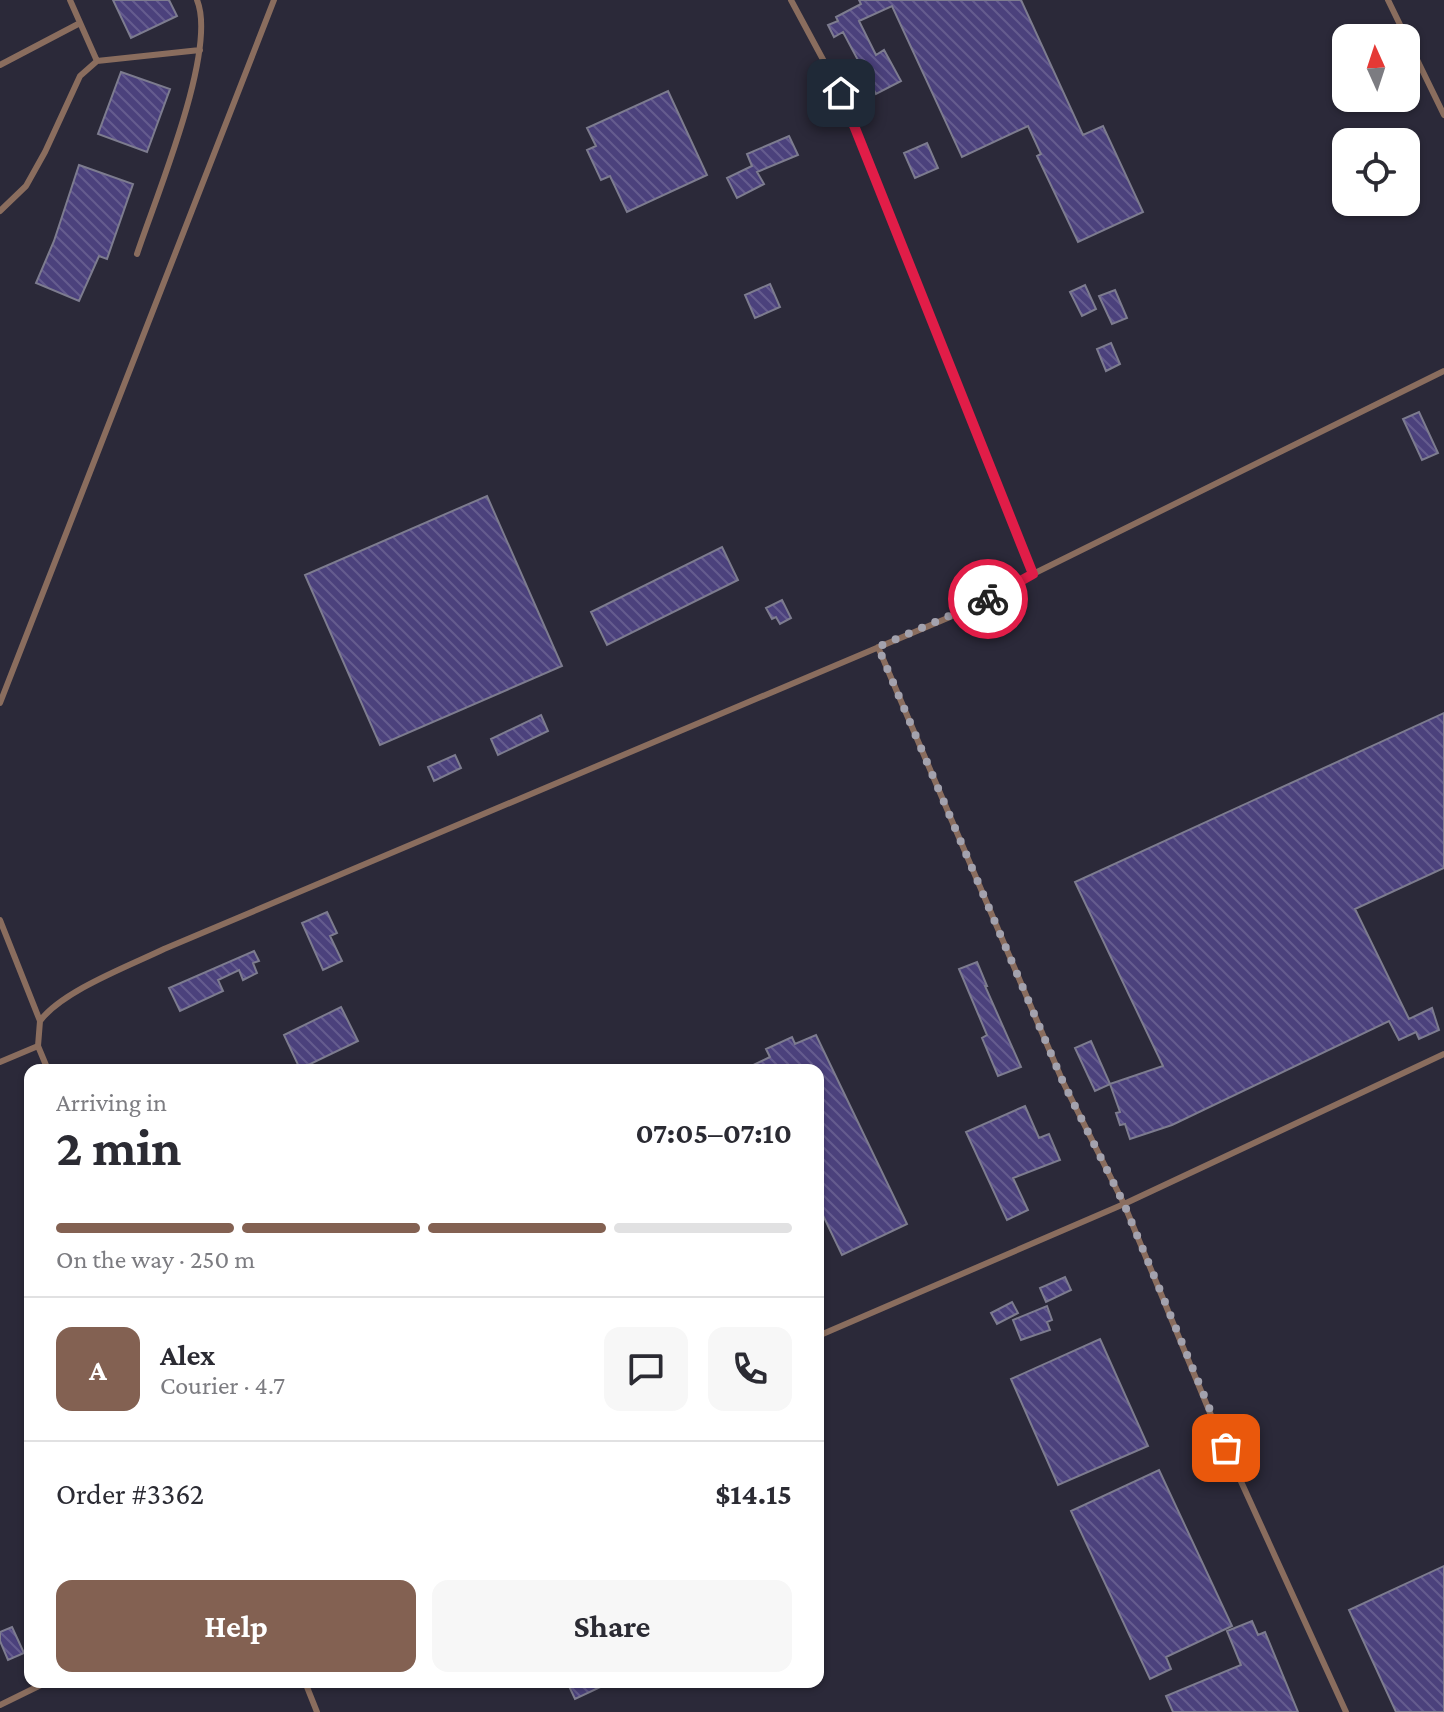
<!DOCTYPE html>
<html lang="en">
<head>
<meta charset="utf-8">
<style>
  body { margin:0; font-family:"Crimson Pro",serif; background:#f7f7f7; color:#2b2b33; height:100vh; display:flex; flex-direction:column; font-size:30px; white-space:nowrap }
  * { box-sizing:border-box; margin:0 }
  p { font-size:26px; color:#7c7c81 }
  .icon { flex:none; width:44px; height:44px; fill:none; stroke:currentColor; stroke-width:2; stroke-linecap:round; stroke-linejoin:round }
  .map { position:relative; flex:1; overflow:hidden }
  .sheet { position:absolute; left:24px; top:1064px; width:800px; height:624px; display:flex; flex-direction:column; background:#fff; border-radius:16px; box-shadow:0 2px 6px #0004 }
  .sheet>* { flex:none }
  .needle { width:52px; rotate:357deg }
  .fabs { position:absolute; left:1332px; top:24px; display:grid; gap:16px }
  .fabs a { display:grid; place-items:center; width:88px; height:88px; border-radius:16px; background:#fff; box-shadow:0 2px 6px #0004; font-size:40px }
  .pin { position:absolute; display:grid; place-items:center; width:68px; height:68px; color:#fff; margin:-34px; border-radius:16px; box-shadow:0 4px 12px #0006 }
  .courier { position:absolute; display:grid; place-items:center; width:80px; height:80px; margin:-40px; border:6px solid #e11d48; border-radius:50%; background:#fff; color:#222; box-shadow:0 2px 10px #0007 }
  .headline em { font-style:normal; font-weight:700 }
  .headline div { display:flex; flex-direction:column-reverse }
  .headline { display:flex; align-items:center; justify-content:space-between; height:136px; padding:0 32px }
  h1 { font-size:52px; font-weight:700; line-height:60px }
  .bar { display:grid; grid-template-columns:repeat(4,1fr); gap:12px 8px; align-content:center; height:96px; padding:0 32px }
  .bar i { height:10px; border-radius:6px; background:#e1e1e2 }
  .bar .on { background:#836152 }
  .bar p { grid-column:span 4 }
  .line { display:flex; align-items:center; gap:20px; padding:0 32px; border-top:2px solid #e1e1e2 }
  .line div { flex:1 }
  .round { display:grid; place-items:center; flex:none; width:84px; height:84px; border-radius:16px; background:#f7f7f7 }
  .action { display:flex; gap:16px; margin-top:auto; padding:16px 32px }
  .action a { flex:1; height:92px; border-radius:16px; background:#836152; color:#fff; font-size:32px; font-weight:700; line-height:92px; text-align:center }
  .action a+a { background:#f7f7f7; color:#2b2b33 }
  .map>svg:first-child { display:block }
  .building { fill:url(#building-back-hatch); stroke:#7d7c8f; stroke-width:2 }
  .lines { fill:none; stroke-linecap:round; stroke-linejoin:round }
  .lane { stroke:#8a6d5e; stroke-width:6 }
  .done { stroke:#a3a2ae; stroke-width:8; stroke-dasharray:0 14.4 }
  .route { stroke:#e11d48; stroke-width:10 }
</style>
</head>
<body>
<div class="map">
<svg width="1444" height="1712" viewBox="0 0 1444 1712">
  <defs>
    <pattern id="building-back-hatch" width="6" height="6" patternUnits="userSpaceOnUse" patternTransform="scale(2)"><rect width="6" height="6" fill="#4b417c"/><path d="M-1 5l2 2M0 0l6 6M5-1l2 2" fill="none" stroke="#655c8f"/></pattern>
  </defs>
  <rect width="100%" height="100%" fill="#2b2939"/>
  <path class="building" d="M113,0H169L177,16L131,38Z
    M859,0H1021L1083,135L1103,126L1143,212L1078,242L1037,156L1041,154L1028,126L962,157L892,6L859,21L876,55L884,50L901,81L876,94L843,32L834,37L828,25L838,21L836,17L861,4Z
    M121,72L170,89L147,152L98,134Z
    M668,91L707,175L627,212L610,176L601,180L587,150L596,146L587,128Z
    M789,136L798,155L757,172L764,184L737,198L727,178L752,166L747,154Z
    M927,143L938,168L915,178L904,153Z
    M79,165L133,184L107,259L99,256L79,301L36,283L54,241Z
    M770,284L780,307L755,318L745,295Z
    M1085,285L1096,309L1082,316L1070,292Z
    M1115,290L1127,318L1112,324L1099,296Z
    M1111,343L1120,364L1106,371L1097,349Z
    M1419,412L1438,453L1422,460L1403,419Z
    M487,496L562,666L380,745L305,575Z
    M722,547L738,580L607,645L591,612Z
    M782,600L791,618L780,624L776,617L772,619L766,608Z
    M1444,713V868L1355,909L1409,1019L1432,1008L1439,1030L1419,1039L1416,1032L1399,1040L1389,1021L1172,1125L1130,1139L1125,1124L1120,1125L1116,1113L1120,1112L1110,1084L1095,1091L1075,1048L1091,1041L1110,1084L1163,1066L1075,882Z
    M541,715L548,731L498,755L491,739Z
    M455,755L461,768L434,781L428,767Z
    M327,912L337,933L330,936L342,961L323,970L302,923Z
    M254,951L259,961L253,963L257,973L243,980L239,970L218,980L223,991L180,1011L169,988Z
    M977,962L987,986H985L1021,1067L998,1076L982,1038L987,1035L959,969Z
    M341,1007L358,1041L300,1069L284,1035Z
    M816,1035L907,1224L842,1255L818,1205V1070H743L770,1057L766,1049L792,1037L795,1044Z
    M1025,1106L1039,1138L1049,1134L1060,1160L1013,1178L1028,1210L1007,1220L966,1132Z
    M1065,1277L1071,1290L1046,1302L1040,1288Z
    M1012,1302L1018,1313L997,1324L991,1313Z
    M1047,1306L1052,1320L1047,1322L1050,1330L1021,1340L1013,1320Z
    M1100,1339L1148,1446L1058,1485L1011,1379Z
    M1159,1470L1232,1626L1166,1657L1171,1669L1150,1679L1071,1511Z
    M1444,1566V1712H1396L1349,1610Z
    M1252,1621L1258,1635L1265,1632L1298,1712H1173L1166,1696L1241,1665L1227,1631Z
    M12,1627L24,1653L8,1660L0,1641V1632Z
    M567,1682H611L575,1699Z"/>
  <g class="lines">
    <path class="lane" d="M70,0L97,61
      M791,0L841,93L1033,574
      M1388,0L1444,115
      M0,65L80,23
      M0,211L26,186L45,152L80,76L97,61L200,50
      M137,254C155,199 218,50 197,0
      M878,647L1063,1082L1124,1204L1213,1420L1346,1712
      M0,703L274,0
      M0,920L40,1021L38,1046L48,1070
      M40,1021C62,991 129,966 164,949L976,606L1033,574L1444,371
      M0,1062L38,1046
      M818,1336L1124,1204L1444,1054
      M305,1682L317,1712
      M0,1705L47,1682"/>
  </g>
  <g class="lines">
    <path class="done" d="M988,599L878,647L1063,1082L1124,1204L1226,1448"/>
    <path class="route" d="M841,93L1033,574L988,599"/>
  </g>
</svg>
<div class="fabs">
<a><svg class="needle" viewBox="-14 -14 28 28"><path d="M0-13l5 13h-10z" fill="#e53935"/><path d="M0 13l5-13h-10z" fill="#7c7c81"/></svg></a>
<a><svg class="icon" aria-label="locate" viewBox="0 0 24 24"><circle cx="12" cy="12" r="6"/><path d="M12 2v4M12 18v4M2 12h4M18 12h4"/></svg></a>
</div>
<div class="pin" style="left:1226px;top:1448px;background:#ea580c"><svg class="icon" aria-label="bag" viewBox="0 0 24 24"><path d="M5 8h14l-1 12H6zM9 8a3 3 0 0 1 6 0"/></svg></div>
<div class="pin" style="left:841px;top:93px;background:#1f2937"><svg class="icon" aria-label="home" viewBox="0 0 24 24"><path d="M3 11l9-7 9 7M6 9v11h12V9"/></svg></div>
<div class="courier" style="left:988px;top:599px"><svg class="icon" aria-label="bike" viewBox="0 0 24 24"><circle cx="6" cy="16" r="4"/><circle cx="18" cy="16" r="4"/><path d="M6 16l4-8h5l3 8M10 8l3 8H6M13 5h3"/></svg></div>
<section class="sheet">
<div class="headline"><div><h1>2 min</h1><p>Arriving in</p></div><em>07:05–07:10</em></div>
<div class="bar"><i class="on"></i><i class="on"></i><i class="on"></i><i></i><p>On the way · 250 m</p></div>
<div class="line" style="height:144px"><b class="round" style="background:#836152;color:#fff">A</b><div><b>Alex</b><p>Courier · 4.7</p></div><a class="round"><svg class="icon" aria-label="chat" viewBox="0 0 24 24"><path d="M4 5h16v11H9l-5 4z"/></svg></a><a class="round"><svg class="icon" aria-label="phone" viewBox="0 0 24 24"><path d="M5 4h4l2 5-3 2q2 4 5 5l2-3 5 2v4C11 20 4 13 5 4z"/></svg></a></div>
<div class="line" style="height:104px"><div>Order #3362</div><b>$14.15</b></div>
<div class="action"><a>Help</a><a>Share</a></div>
</section>
</div>
</body>
</html>
